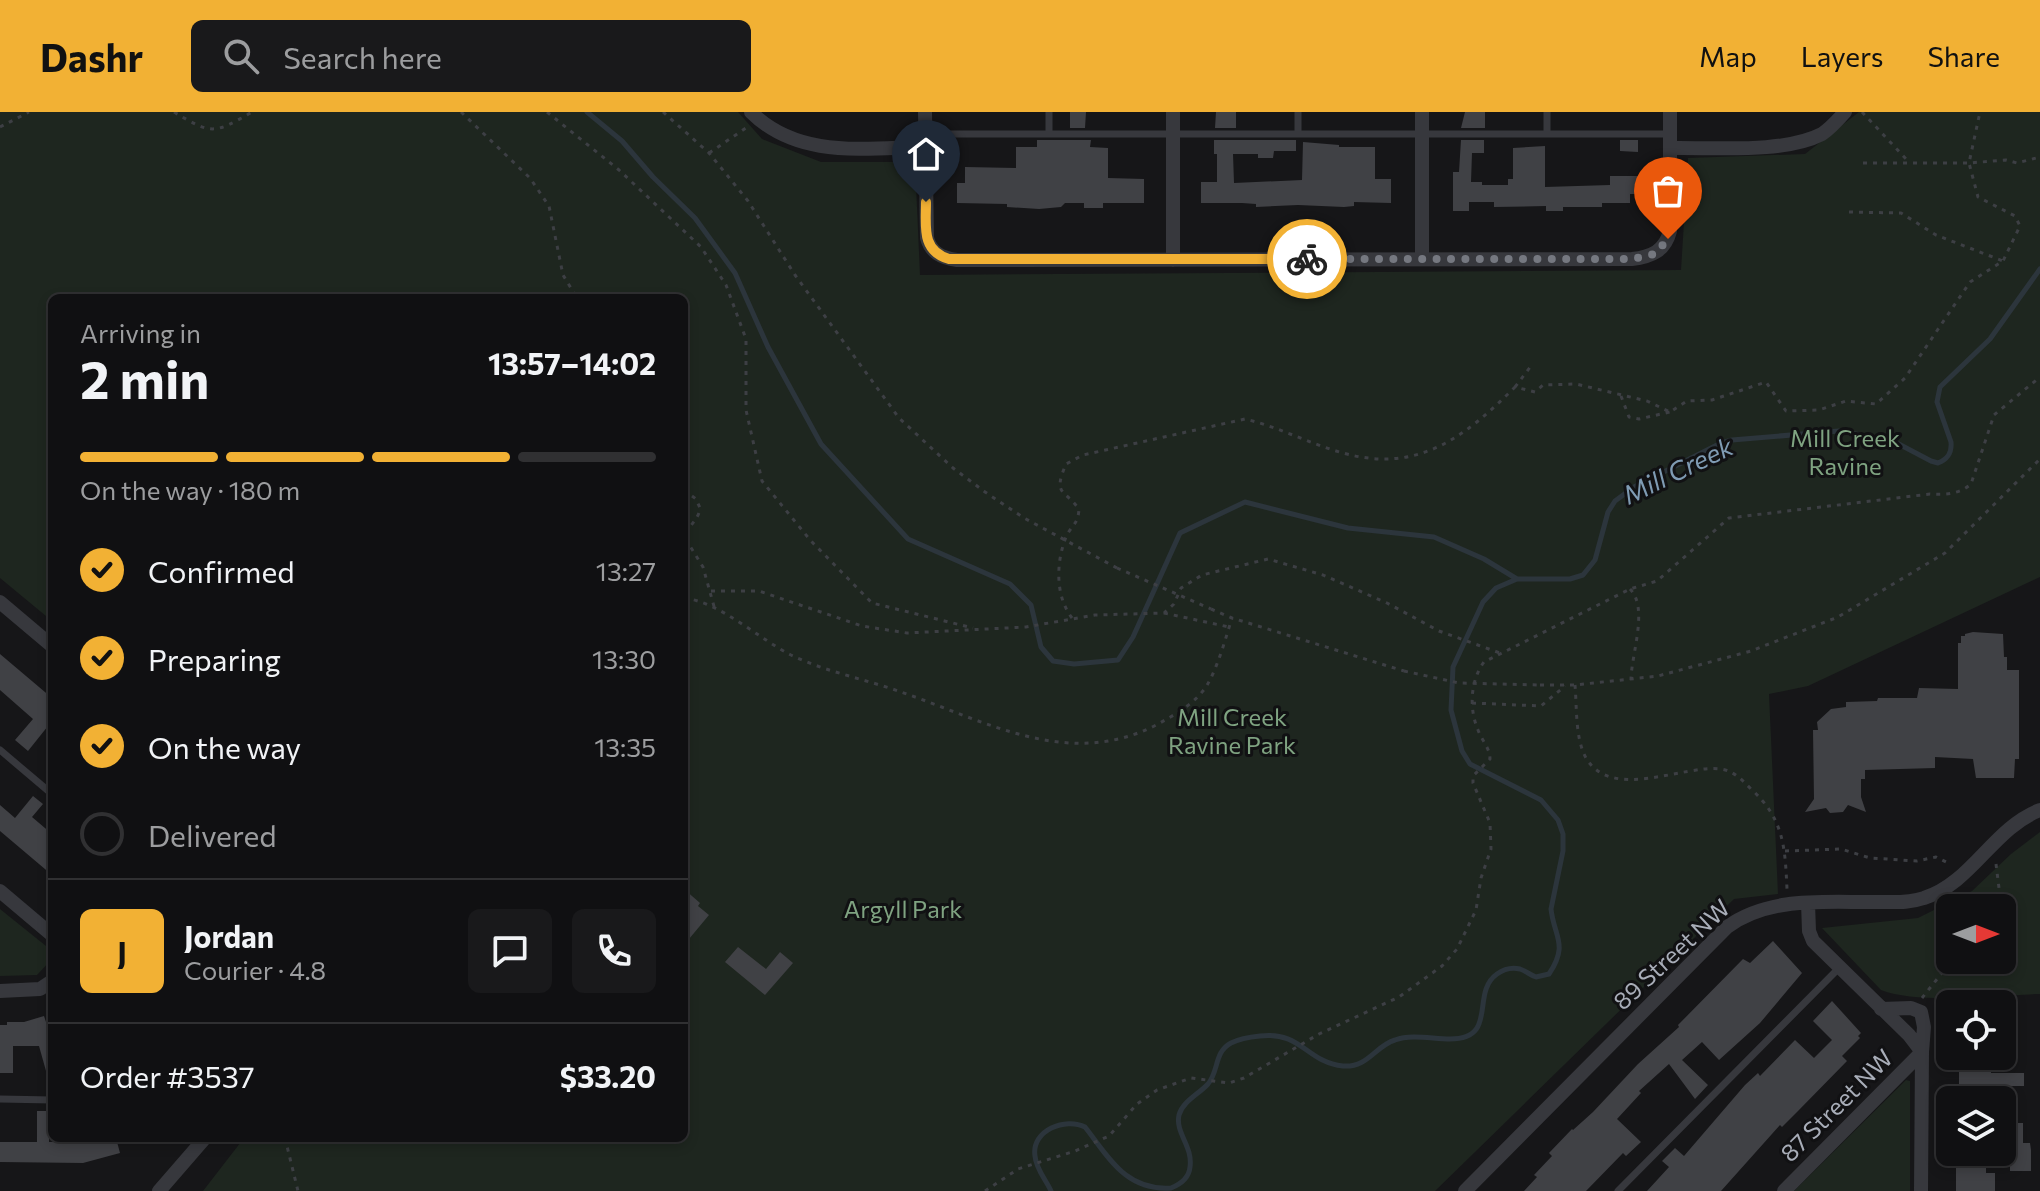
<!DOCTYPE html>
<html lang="en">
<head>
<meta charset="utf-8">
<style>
  body { margin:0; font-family:Commissioner,sans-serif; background:#19191b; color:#f1f3f6; height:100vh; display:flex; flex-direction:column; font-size:30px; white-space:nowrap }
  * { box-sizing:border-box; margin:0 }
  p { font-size:26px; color:#9c9d9f }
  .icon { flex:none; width:44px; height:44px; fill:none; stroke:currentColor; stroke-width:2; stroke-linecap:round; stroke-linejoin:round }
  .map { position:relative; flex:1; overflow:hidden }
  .sheet { position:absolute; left:48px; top:182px; width:640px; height:848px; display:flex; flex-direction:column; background:#101012; border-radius:12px; box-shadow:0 4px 12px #0003,0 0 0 2px #303032 }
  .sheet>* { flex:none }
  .needle { width:52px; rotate:90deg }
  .fabs { position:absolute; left:1936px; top:782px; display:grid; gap:16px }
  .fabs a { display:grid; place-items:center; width:80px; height:80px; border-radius:12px; background:#101012; box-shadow:0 4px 12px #0003,0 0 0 2px #303032; font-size:40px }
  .pin { position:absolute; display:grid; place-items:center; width:68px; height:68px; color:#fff; margin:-82px -34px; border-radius:50% 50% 50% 0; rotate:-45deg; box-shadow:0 0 8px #0007 }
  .pin .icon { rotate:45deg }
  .courier { position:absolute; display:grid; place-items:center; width:80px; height:80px; margin:-40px; border:6px solid #f2b134; border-radius:50%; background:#fff; color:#222; box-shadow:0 2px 10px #0007 }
  .head em { font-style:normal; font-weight:700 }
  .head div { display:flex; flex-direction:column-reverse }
  .head { display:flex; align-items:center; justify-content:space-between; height:136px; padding:0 32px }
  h1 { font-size:52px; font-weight:700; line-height:60px }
  .bar { display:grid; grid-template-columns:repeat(4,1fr); gap:12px 8px; align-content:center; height:96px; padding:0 32px }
  .bar i { height:10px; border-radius:6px; background:#303032 }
  .bar .current { background:#f2b134 }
  .bar p { grid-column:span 4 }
  .line { display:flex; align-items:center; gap:20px; padding:0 32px; border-top:2px solid #303032 }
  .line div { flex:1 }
  .round { display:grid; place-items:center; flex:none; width:84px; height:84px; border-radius:12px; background:#19191b }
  ol { padding:0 32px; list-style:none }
  li { display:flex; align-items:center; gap:24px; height:88px }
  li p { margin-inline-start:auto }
  li .icon { padding:8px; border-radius:50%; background:#f2b134; color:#111; stroke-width:4 }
  li:last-child { color:#9c9d9f }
  li i { width:44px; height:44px; border:4px solid #303032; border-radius:50% }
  header { display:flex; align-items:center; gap:48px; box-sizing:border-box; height:112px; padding:0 40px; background:#f2b134; color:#111 }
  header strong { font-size:38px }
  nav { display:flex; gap:44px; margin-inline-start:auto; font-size:28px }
  .search { width:560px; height:72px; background:#19191b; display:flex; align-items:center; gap:20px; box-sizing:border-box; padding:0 28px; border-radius:12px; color:#9c9d9f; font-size:30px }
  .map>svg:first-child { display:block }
  .green { fill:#1e261f; fill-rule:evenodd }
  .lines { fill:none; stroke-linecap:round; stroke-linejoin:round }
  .stream { stroke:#2c353c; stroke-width:5 }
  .building { fill:#404145 }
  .path { stroke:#3d3f44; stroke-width:3; stroke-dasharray:4 6; stroke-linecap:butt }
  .service { stroke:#37383d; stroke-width:7 }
  .minor { stroke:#37383d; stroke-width:14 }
  .path-bridge { stroke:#3d3f44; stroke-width:3; stroke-dasharray:4 6; stroke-linecap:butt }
  .done { stroke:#757880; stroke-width:8; stroke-dasharray:0 14.4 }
  .route { stroke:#f2b134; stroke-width:10 }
  .labels { text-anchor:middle; stroke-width:6; stroke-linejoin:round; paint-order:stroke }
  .park-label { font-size:24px; fill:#7fa381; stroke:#111113 }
  .street-label { font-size:24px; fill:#a8adb8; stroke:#111113 }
  .water-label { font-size:26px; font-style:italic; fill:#7f9bb3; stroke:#111113 }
</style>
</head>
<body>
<header>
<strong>Dashr</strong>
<div class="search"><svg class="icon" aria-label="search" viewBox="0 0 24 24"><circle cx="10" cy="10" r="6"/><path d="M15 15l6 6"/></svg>Search here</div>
<nav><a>Map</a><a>Layers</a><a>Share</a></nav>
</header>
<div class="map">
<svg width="2040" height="1079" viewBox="0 0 2040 1079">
  <rect width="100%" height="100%" fill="#161618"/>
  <path class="green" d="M0,0H738L762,27L821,50H915L920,163L1681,158L1688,46L1805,42L1859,0H2040V465L1808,574L1769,582L1778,782L1734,787L1435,1079H203L244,1026H684V186H52V509L0,466Z
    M2040,720V882C1996,883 1920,893 1881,878L1822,816L1918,806L1972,779L2011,742ZM1950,796H2002V848H1950Z
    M0,797L51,838L52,847L37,863L0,864Z
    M1906,968L1910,969V1079H1794Z"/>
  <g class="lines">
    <path class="stream" d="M587,0L622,29L653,65L695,106L735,161L768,235L821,332L908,427L1010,472L1031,493L1041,535L1053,549L1074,552L1118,548L1133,525L1180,421L1245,390L1348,416L1434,425L1484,447L1517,467
      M1051,1079C1046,1068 1036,1057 1035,1044C1031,1018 1066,1005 1085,1015C1108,1044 1125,1079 1171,1076C1181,1072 1189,1066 1190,1055C1193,1034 1175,1021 1179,1003C1183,989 1199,982 1208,972C1219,959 1214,940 1231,931C1239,927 1250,925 1260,924C1302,919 1306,950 1343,954C1368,956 1375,934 1395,928C1412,922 1432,927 1450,927C1499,927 1470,881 1497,862C1504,857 1512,855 1520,857C1526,859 1530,863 1536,865L1549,862C1569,832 1554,825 1551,797L1563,739V722L1558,708L1541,688L1470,652L1462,639L1451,598L1453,555L1483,490L1496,476L1517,467H1570L1583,463L1595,448L1608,400L1615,389L1634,375L1721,331L1732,328L1839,319L1893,329L1931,349L1938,351C1948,347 1952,341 1951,330L1937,290L1940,275L1990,227L2040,157"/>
  </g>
  <path class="building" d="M1070,0H1086L1085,16H1070Z
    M1216,0H1236V16H1215Z
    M1465,0H1485V16H1461Z
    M1037,28H1091L1090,35L1108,36V66L1144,67V91H1103V96H1084V91H1065L1061,95L1039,97L1007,95V92L957,91V71H965V55L1016,56V35H1037Z
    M1214,28H1296V39H1274L1273,46H1258V42H1233L1234,71L1302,68L1303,30L1339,33V35H1375V67H1391V91L1354,90V94L1344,95L1298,93L1256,95V92L1242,91H1201V70H1217V42H1214Z
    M1461,28H1484V41H1472L1471,70H1482V73H1508V67H1513V36L1545,34V75L1610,73V64H1640V82H1630V91H1602V95H1563V99H1546V94L1494,95V90H1469V99H1453V60H1459Z
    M1620,28H1638V40L1620,39Z
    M1973,520L2003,522L2004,545H2007V558H2019V647H2015L2014,666H1976L1973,647L1935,645V656L1865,658V667H1861V685L1866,700L1848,693L1843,700L1830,701L1826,696L1805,700L1814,687L1813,618H1818L1817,610L1831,597L1846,595V590L1877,589L1878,586H1917L1919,576L1958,577V531H1961V524H1965V522Z
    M0,542L52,586V609L28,639L15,628L33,607L0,578Z
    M33,684L43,692L32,705L52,722V763L0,719V693L15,706Z
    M684,777L700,791L698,794L709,803L684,833Z
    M1773,829L1802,861L1760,911L1719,948L1702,930L1682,948L1708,973L1695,987L1669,952L1639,979L1641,981L1617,1007L1641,1030L1626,1044L1623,1041L1586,1079H1524L1537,1065L1534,1063L1552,1044L1549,1041L1572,1017L1573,1018L1593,1000L1638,952L1679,915L1678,913L1743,847L1750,851Z
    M738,835L766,857L780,840L793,851L765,883L725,850Z
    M1832,889L1861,921L1858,924L1860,926L1842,944L1847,949L1798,999L1782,1015L1780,1013L1721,1079H1647L1669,1055L1662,1049L1675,1036L1684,1044L1745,973L1758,961L1760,964L1795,928L1814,946L1832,928L1813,909Z
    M44,904L46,910L52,908V966H48L39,934H13V961H0V913H7V910H24Z
    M1959,944H1991V961H2024V974H1985V988H1959Z
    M37,999H49V1030H80L96,1026H116L120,1041L83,1051L0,1050V1030H37Z
    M2010,1011H2023V1031H2030L2031,1038V1059H2010Z
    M1956,1040H1986V1061H1995V1079H1956Z"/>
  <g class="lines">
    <path class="path" d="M174,0C212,23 214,22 252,0
      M461,0L530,66L549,94L563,163L577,186
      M547,0L619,58L701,135L726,173L746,227V298L762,369L811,429L872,491L973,516
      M663,0L709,41L748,89L795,163L899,306L953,356L985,380L1024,406L1117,456
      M1862,0L1908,49
      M0,15L29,0
      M709,41L746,16
      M1863,51H1969L1980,0
      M1849,100L1901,101L1936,123L2003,149
      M1515,275L1531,254
      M1621,284L1629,305L1639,307L1670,300
      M684,378L696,387L700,396C699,408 687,414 685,426L703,455L715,498
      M1630,477C1649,496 1631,543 1631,568
      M711,479H759L862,514L907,521L1026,515L1095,503L1164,501L1174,492L1181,476L1202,463L1268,447L1323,463L1387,491L1439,519L1500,541
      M684,486C720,490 759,527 791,543C826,560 865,567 901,580C986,609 1069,659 1158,612C1176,602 1194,592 1206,575C1218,555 1225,528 1232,506
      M1211,497L1232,506L1404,559
      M1164,501L1229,515
      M1072,506C1055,484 1056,450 1066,425C1072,412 1078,413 1079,397C1063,376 1053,383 1066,352L1083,343L1245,307C1279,315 1310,332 1343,341C1418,362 1465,325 1515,275L1535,280L1543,273L1576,272L1647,289L1670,300L1687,289L1712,288L1766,270L1786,299L1819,298L1846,289L1876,292L1905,266L1970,170L2003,149L2020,114L2015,104L1978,85L1969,51L2006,48L2017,51L2040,45
      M1540,573H1575L1658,564L1751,539L1838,505L1945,441L2040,347
      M1575,573C1577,596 1575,626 1586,646C1612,690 1684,652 1721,657C1734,659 1742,668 1751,677C1784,707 1785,735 1787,777
      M1472,591L1541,594L1565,574
      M1785,739L1841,737L1870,746L1917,749L1936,745L1950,752
      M1996,752L1999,776L2007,793L2006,804L2002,809
      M1922,886L1945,857L1974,848
      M285,1026L298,1079
      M985,1079L1018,1057L1075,1039L1109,1024L1137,992L1157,978L1191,966L1229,971L1244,966L1319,922L1399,885L1442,854L1457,837L1476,798L1481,766L1491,737L1490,711L1473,671V664L1490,647C1490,636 1482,629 1478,618C1469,597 1470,569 1484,550L1630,477L1657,469L1729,406L1930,382C1945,383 1960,382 1971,372L1994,303L2040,265"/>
    <path class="service" d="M1298,0V21
      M925,22H1670
      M1049,22V0
      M1547,22V0
      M0,638L52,682
      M0,987L52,988
      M1618,1079L1839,856"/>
    <path class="minor" d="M751,0C798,47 865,36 925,35
      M925,0L927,126C931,141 942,146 957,148L1632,147C1651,145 1665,139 1670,119V0
      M1422,0V147
      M1670,36C1714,35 1783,42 1822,22C1831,16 1838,8 1845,0
      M1173,148V0
      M0,490L52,534
      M0,779L52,823
      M1808,791L1809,819L1813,829L1909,923L1922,940L1921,1079
      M0,879L40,877L52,869
      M159,1079L205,1026
      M1465,1079L1727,815C1771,783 1828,791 1881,790C1895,790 1910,791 1924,786C1972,771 1993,716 2040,698
      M1784,1079L1922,940L1924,915L1921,900L1911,896L1881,897"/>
    <path class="path-bridge" d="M1117,456L1211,497
      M1404,559L1459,571L1540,573"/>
  </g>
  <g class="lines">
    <path class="done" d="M1307,147H1632L1655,142L1668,127"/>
    <path class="route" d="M926,90C926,114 921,139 949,147H1307"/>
  </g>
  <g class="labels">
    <g class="park-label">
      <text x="1845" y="335">Mill Creek<tspan x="1845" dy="28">Ravine</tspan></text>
      <text x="1232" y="614">Mill Creek<tspan x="1232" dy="28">Ravine Park</tspan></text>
      <text x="903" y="806">Argyll Park</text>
    </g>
    <g class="street-label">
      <text transform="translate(1672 843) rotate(-43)" y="8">89 Street NW</text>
      <text transform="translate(1837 994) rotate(-45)" y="8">87 Street NW</text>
    </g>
    <g class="water-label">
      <text transform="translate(1678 359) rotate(-26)" y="9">Mill Creek</text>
    </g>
  </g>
</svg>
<div class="fabs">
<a><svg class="needle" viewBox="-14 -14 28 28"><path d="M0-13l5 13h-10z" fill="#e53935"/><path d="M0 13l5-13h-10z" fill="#9c9d9f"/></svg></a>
<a><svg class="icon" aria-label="locate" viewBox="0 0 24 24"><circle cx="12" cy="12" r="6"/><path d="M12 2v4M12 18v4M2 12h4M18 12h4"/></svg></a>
<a><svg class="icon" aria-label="layers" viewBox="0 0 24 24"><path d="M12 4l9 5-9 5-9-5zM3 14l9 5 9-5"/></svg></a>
</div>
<div class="pin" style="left:1668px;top:127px;background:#ea580c"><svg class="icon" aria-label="bag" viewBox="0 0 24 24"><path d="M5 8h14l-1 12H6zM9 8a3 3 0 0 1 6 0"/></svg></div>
<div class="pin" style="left:926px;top:90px;background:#1f2937"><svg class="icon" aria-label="home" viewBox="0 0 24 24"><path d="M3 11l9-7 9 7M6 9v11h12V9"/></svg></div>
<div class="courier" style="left:1307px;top:147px"><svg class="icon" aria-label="bike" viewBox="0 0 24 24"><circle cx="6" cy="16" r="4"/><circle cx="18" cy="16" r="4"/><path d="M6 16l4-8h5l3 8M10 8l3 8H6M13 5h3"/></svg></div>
<section class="sheet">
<div class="head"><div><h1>2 min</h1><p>Arriving in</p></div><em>13:57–14:02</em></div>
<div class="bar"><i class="current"></i><i class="current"></i><i class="current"></i><i></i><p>On the way · 180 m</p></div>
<ol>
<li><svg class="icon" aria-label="check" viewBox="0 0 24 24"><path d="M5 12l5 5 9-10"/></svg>Confirmed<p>13:27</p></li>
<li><svg class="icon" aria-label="check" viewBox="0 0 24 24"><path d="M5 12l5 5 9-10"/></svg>Preparing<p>13:30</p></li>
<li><svg class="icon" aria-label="check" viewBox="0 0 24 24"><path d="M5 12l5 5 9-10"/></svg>On the way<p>13:35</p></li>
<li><i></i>Delivered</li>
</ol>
<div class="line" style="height:144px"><b class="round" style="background:#f2b134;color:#111">J</b><div><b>Jordan</b><p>Courier · 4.8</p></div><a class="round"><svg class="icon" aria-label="chat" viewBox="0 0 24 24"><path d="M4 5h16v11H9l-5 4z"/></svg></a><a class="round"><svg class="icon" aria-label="phone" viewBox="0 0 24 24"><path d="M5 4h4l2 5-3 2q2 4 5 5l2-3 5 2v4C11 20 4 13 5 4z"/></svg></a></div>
<div class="line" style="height:104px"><div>Order #3537</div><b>$33.20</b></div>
</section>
</div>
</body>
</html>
